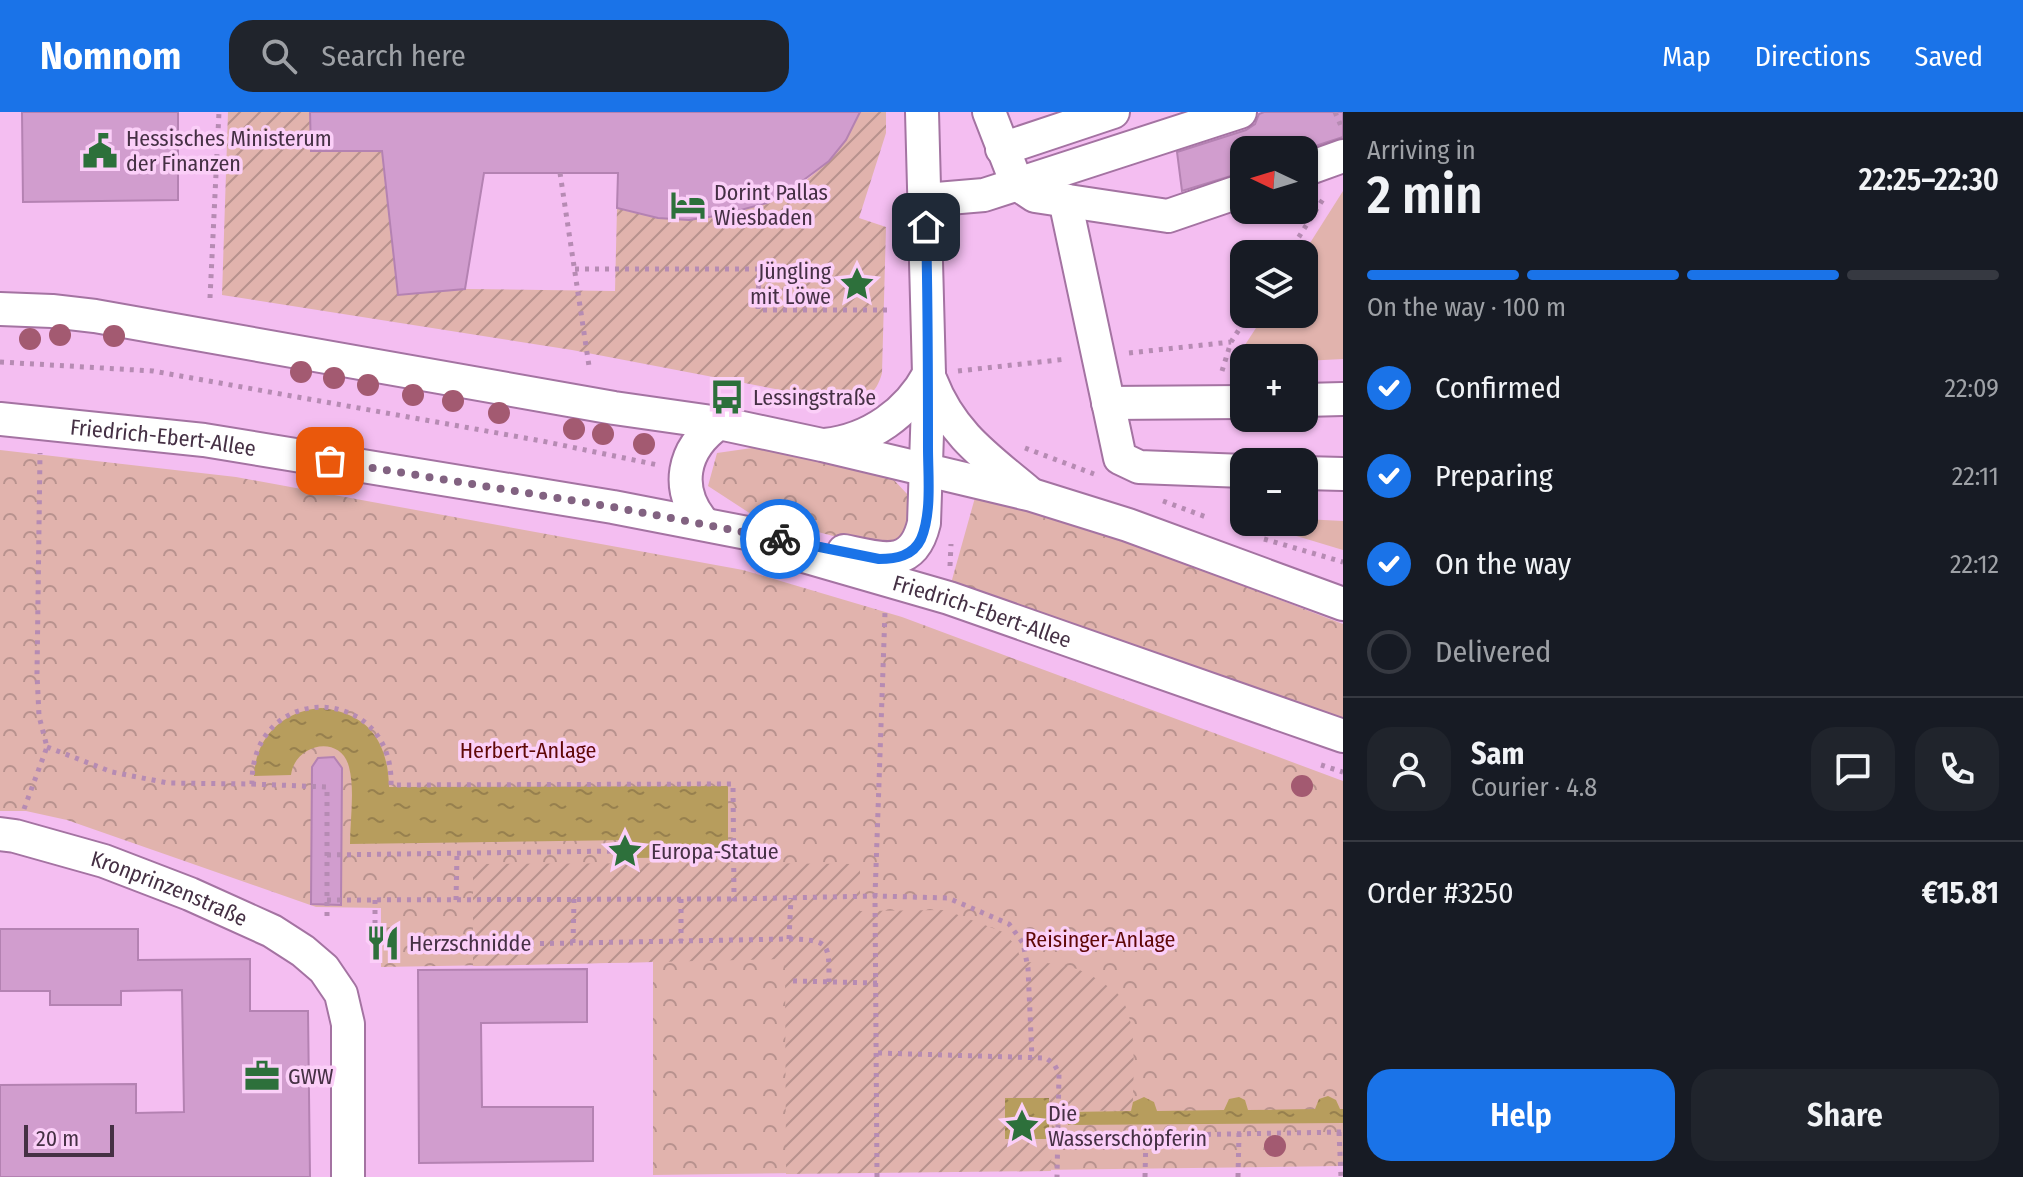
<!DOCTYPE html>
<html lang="en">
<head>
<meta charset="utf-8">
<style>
  body { margin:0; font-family:"Fira Sans Condensed",sans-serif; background:#20242c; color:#f1f3f6; height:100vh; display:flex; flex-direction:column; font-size:30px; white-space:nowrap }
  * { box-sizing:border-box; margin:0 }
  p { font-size:26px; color:#9ea1a6 }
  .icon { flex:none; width:44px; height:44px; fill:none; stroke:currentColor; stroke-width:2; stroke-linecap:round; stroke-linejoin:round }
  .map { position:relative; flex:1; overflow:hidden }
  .drawer { display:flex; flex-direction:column; background:#171b24; width:680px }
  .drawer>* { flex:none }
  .needle { width:52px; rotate:274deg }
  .buttons { position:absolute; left:1230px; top:24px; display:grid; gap:16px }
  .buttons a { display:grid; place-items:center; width:88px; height:88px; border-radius:16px; background:#171b24; box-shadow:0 2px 6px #0004; font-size:40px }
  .scale { position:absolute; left:24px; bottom:20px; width:90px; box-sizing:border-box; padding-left:8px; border:4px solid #453044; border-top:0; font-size:22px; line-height:28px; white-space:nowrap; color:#453044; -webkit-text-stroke:6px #fbcff8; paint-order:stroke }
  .pin { position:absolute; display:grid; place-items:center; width:68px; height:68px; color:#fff; margin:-34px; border-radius:16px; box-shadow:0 4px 12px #0006 }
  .courier { position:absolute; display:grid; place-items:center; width:80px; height:80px; margin:-40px; border:6px solid #1a73e8; border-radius:50%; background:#fff; color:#222; box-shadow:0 2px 10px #0007 }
  .summary em { font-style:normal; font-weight:600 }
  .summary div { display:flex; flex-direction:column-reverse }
  .summary { display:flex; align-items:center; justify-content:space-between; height:136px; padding:0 24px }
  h1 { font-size:52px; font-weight:600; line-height:60px }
  .bar { display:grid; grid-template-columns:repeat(4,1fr); gap:12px 8px; align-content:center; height:96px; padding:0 24px }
  .bar i { height:10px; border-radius:6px; background:#363941 }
  .bar .selected { background:#1a73e8 }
  .bar p { grid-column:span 4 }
  .line { display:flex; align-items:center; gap:20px; padding:0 24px; border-top:2px solid #363941 }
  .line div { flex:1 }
  .round { display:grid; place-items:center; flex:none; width:84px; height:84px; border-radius:24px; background:#20242c }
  ol { padding:0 24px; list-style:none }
  li { display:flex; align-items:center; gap:24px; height:88px }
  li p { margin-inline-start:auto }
  li .icon { padding:8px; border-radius:50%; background:#1a73e8; color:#fff; stroke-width:4 }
  li:last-child { color:#9ea1a6 }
  li i { width:44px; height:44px; border:4px solid #363941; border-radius:50% }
  .button { display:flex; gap:16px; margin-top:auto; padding:16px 24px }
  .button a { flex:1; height:92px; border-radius:24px; background:#1a73e8; color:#fff; font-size:32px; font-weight:600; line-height:92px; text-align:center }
  .button a+a { background:#20242c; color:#f1f3f6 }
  header { display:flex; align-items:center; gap:48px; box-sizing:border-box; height:112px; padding:0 40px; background:#1a73e8; color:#fff }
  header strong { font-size:38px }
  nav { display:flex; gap:44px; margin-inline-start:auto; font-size:28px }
  .search { width:560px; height:72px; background:#20242c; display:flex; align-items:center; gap:20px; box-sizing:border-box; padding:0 28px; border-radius:24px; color:#9ea1a6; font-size:30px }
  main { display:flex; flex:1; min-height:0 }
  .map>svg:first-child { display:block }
  .grass { fill:#e1b3ad }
  .park { fill:url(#park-crowns) }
  .garden { fill:url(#garden-furrows) }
  .water { fill:url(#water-ripples) }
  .building { fill:#d19dce; stroke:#b482b2; stroke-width:2 }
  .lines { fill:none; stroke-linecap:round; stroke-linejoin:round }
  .minor-casing { stroke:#a473a2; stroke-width:36 }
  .path { stroke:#b68bb3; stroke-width:5; stroke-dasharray:4 6; stroke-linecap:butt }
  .minor { stroke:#fff; stroke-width:32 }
  .tree { fill:#a35a71 }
  .done { stroke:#826281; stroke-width:8; stroke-dasharray:0 14.4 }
  .route { stroke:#1a73e8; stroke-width:10 }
  .labels { text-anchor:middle; stroke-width:7; stroke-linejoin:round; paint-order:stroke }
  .poi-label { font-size:22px; fill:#453044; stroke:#fbcff8; text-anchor:start }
  .street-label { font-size:22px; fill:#453044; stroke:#fbcff8 }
  .park-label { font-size:22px; fill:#600808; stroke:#fbcff8 }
</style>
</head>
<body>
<header>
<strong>Nomnom</strong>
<div class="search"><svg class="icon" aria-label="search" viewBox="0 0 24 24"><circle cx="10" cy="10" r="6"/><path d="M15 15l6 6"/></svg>Search here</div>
<nav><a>Map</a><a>Directions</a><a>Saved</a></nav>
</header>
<main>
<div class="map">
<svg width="1343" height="1065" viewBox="0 0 1343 1065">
  <defs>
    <pattern id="park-crowns" width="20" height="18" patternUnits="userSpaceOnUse" patternTransform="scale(2)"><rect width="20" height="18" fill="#e1b3ad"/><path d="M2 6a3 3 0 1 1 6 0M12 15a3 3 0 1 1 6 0" fill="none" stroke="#b8928e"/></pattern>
    <pattern id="garden-furrows" width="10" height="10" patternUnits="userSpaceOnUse" patternTransform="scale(2)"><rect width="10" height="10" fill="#e1b3ad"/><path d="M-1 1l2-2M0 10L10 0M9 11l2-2" fill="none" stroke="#b8928e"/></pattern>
    <pattern id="water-ripples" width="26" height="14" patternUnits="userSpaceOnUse" patternTransform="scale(2)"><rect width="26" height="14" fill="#b79d5d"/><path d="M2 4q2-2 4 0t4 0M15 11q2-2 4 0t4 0" fill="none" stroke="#97804e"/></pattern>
  </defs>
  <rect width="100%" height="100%" fill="#f4bef1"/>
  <path class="grass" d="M1343,79V247L1304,249V246H1244V253H1232L1265,202H1304L1303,142Z
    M1304,407L1343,409V438L1253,411L1304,410Z"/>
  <path class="park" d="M765,334L894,368L908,383V412L900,428L878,436L751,402L708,374L717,341Z
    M0,338L236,365L743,458L902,505L1343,669V1054L653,1063V850L381,855V796L316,795L67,708L26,699H0Z
    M976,382L1058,403L1343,512V612L950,475Z"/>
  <path class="garden" d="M228,0H310L311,39H382L398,182L465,177L615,179L617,96C706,125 822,93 859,0H886V21L859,106L886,115L882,261C876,283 865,289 843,290L572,238L222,183Z
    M730,751L860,752V799L945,798L1003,820L1016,834L1022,850C1055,851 1072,851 1100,869C1105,873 1111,876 1116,880C1139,901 1133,960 1133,990L1131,999L1052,998L1051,1059L786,1062L785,847L473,854V752Z"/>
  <path class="water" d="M321,596C369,601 388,630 389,675L728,674V745L629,746L628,728L350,732C350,708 355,678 349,655C341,622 295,631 291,663L254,664C256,625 282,599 321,596Z
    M1328,984L1336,988L1340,997H1343V1011L1068,1013V1000L1131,999L1133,990L1144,985L1154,990L1157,999L1224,998L1229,987L1239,985L1245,988L1248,998L1315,997L1319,987Z
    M1005,986H1049V1027H1005Z"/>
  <path class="building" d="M22,0H178V88L23,90Z
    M310,0H860L846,28L829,49L797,73L767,91L722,103L689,108L658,106L617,96L618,61H484L465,177L398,183L382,39H311Z
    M1264,0H1343V25L1303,38H1244V60L1182,79L1177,40L1246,18L1255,12L1259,2Z
    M334,645L342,656L341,793L311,792L312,655L318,646Z
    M0,817H138V848L250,847V899H308L310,1065H0V973L136,972V1001L184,1000L182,878L121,879V893H50V879H0Z
    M587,857V910L481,911L482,995H593V1049L419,1051L418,858Z"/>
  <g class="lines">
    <g class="minor-casing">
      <g id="minor">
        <path d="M989,0L1017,72L1035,84L1168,104L1244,78"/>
        <path d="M1002,37L1113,0"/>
        <path d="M1304,58L1343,44"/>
        <path d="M925,88L984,83L1240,0"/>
        <path d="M1065,88L1120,346L1139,355L1244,359"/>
        <path d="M0,197L52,199L95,204L614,296L719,311L822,333L1032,383L1128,413L1343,492"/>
        <path d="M931,269C951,321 986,345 1028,380"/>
        <path d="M1304,288L1343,287"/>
        <path d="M1108,291L1244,290"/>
        <path id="s1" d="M0,307L204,328L613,395L747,421L807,445L949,486L1343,624"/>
        <path d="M825,333C870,328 908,301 929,262"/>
        <path d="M1304,361L1343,362"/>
        <path d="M704,412C674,377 682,337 719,311"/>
        <path d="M844,439C882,447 913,458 924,411L929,262L922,0"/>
        <path id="s2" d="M0,722L15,724L104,749L190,782L272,819L303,839L324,857L341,882L348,912V1065"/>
      </g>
    </g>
    <path class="path" d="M1335,0L1341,14
      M560,61L589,254
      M1288,142L1325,84
      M575,157H759L758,198H892
      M210,186L219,0
      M1129,241L1231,230
      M0,250L153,259L542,329L658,353
      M958,259L1067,247
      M1222,259L1231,230L1249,202
      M1025,336L1094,362
      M1163,389L1206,405
      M1264,427L1343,450
      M950,454L951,432
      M47,635L112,660L168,671L252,672C251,568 394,571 391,673L733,672L734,787L875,784L948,786L1009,812L1023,831L1028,856L1032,946
      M1321,653L1343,660
      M252,672L327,675V804
      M24,697L47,635L39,604L37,562L40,341
      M327,743L617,739
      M574,787L573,831L789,827L791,786
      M681,787V829
      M327,788L734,787
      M456,788L457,742
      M789,827C830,828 829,831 829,870
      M520,832L573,831
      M375,842V788
      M793,869L877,871
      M878,941L1046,946L1054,952L1059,961L1057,1065
      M1339,1020L1341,1065
      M1057,1025L1343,1020
      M877,1065L875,784L885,500
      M1145,1065L1146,1023
      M1238,1065L1239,1021"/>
    <use href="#minor" class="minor"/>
  </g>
  <g class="tree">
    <circle cx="60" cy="223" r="11"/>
    <circle cx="114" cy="224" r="11"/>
    <circle cx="30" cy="227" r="11"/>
    <circle cx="301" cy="260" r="11"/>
    <circle cx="334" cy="266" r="11"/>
    <circle cx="368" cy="273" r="11"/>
    <circle cx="413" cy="283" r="11"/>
    <circle cx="453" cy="289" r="11"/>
    <circle cx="499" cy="301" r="11"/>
    <circle cx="574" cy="317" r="11"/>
    <circle cx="603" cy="322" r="11"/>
    <circle cx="644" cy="332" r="11"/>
    <circle cx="1302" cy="674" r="11"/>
    <circle cx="1275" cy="1034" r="11"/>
  </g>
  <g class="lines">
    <path class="done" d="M330,349L613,395L780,427"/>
    <path class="route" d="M780,427L879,447C896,447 913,444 921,427C932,401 928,364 928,336C928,262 928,189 926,115"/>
  </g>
  <defs>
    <g id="civic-bare" transform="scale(2.76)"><path d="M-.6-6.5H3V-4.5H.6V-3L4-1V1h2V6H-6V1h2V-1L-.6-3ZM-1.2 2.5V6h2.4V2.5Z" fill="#2d703b" stroke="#fbcff8" stroke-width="2.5" paint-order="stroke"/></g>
    <g id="hotel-bare" transform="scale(2.76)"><path d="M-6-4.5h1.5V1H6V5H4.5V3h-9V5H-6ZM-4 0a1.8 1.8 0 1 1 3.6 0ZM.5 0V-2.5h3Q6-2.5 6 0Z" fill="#2d703b" stroke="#fbcff8" stroke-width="2.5" paint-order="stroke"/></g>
    <g id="sight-bare" transform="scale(2.76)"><path d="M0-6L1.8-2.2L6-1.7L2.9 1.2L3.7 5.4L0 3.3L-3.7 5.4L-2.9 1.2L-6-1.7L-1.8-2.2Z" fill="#2d703b" stroke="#fbcff8" stroke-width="2.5" paint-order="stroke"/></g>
    <g id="bus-bare" transform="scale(2.76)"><path d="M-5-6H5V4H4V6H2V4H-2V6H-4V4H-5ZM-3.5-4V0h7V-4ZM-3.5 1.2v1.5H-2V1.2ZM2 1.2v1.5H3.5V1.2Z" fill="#2d703b" stroke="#fbcff8" stroke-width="2.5" paint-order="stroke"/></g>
    <g id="restaurant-bare" transform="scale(2.76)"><path d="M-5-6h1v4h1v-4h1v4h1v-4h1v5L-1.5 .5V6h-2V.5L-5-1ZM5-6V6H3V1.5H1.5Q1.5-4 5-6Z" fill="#2d703b" stroke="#fbcff8" stroke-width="2.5" paint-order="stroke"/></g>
    <g id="office-bare" transform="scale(2.76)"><path d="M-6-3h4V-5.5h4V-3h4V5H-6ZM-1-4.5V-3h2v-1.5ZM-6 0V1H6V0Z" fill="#2d703b" stroke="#fbcff8" stroke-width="2.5" paint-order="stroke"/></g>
  </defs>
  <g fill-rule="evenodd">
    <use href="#civic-bare" x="100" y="39"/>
    <use href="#hotel-bare" x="688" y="93"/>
    <use href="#sight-bare" x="857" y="172"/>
    <use href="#bus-bare" x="727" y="285"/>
    <use href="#sight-bare" x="625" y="739"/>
    <use href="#restaurant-bare" x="383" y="831"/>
    <use href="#office-bare" x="262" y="964"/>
    <use href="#sight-bare" x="1022" y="1014"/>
  </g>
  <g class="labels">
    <g class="poi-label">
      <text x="126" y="34">Hessisches Ministerum<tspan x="126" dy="25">der Finanzen</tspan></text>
      <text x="714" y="88">Dorint Pallas<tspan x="714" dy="25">Wiesbaden</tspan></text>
      <text x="831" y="167" text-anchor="end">Jüngling<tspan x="831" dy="25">mit Löwe</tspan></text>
      <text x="753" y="293">Lessingstraße</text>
      <text x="651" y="747">Europa-Statue</text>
      <text x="409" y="839">Herzschnidde</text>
      <text x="288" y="972">GWW</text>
      <text x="1048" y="1009">Die<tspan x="1048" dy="25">Wasserschöpferin</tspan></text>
    </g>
    <g class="street-label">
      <text dy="8" stroke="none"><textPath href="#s1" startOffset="164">Friedrich-Ebert-Allee</textPath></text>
      <text dy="8" stroke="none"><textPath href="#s1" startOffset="1004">Friedrich-Ebert-Allee</textPath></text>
      <text dy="8" stroke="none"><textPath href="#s2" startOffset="178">Kronprinzenstraße</textPath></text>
    </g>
    <g class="park-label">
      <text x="528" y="646">Herbert-Anlage</text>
      <text x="1100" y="835">Reisinger-Anlage</text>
    </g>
  </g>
</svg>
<div class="buttons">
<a><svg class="needle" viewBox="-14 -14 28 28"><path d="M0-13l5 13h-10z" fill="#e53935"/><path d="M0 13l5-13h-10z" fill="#9ea1a6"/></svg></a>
<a><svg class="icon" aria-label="layers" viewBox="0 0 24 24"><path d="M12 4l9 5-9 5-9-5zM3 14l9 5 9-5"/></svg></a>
<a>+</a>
<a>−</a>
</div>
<div class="scale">20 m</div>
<div class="pin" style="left:330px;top:349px;background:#ea580c"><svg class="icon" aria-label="bag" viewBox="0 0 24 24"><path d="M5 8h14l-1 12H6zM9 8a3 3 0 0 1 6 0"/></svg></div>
<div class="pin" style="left:926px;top:115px;background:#1f2937"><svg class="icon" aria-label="home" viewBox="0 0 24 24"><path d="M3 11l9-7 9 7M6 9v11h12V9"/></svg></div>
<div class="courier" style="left:780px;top:427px"><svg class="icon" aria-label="bike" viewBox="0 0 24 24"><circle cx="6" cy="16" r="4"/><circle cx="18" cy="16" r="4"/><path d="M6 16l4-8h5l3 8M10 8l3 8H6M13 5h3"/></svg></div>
</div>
<section class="drawer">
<div class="summary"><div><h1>2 min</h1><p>Arriving in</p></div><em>22:25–22:30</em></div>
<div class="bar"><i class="selected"></i><i class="selected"></i><i class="selected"></i><i></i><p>On the way · 100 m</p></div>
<ol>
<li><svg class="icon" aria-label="check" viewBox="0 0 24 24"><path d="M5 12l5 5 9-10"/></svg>Confirmed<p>22:09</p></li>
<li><svg class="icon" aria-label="check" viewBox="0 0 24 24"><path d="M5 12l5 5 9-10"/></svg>Preparing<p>22:11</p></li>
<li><svg class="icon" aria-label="check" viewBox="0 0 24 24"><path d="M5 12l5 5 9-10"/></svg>On the way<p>22:12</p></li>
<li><i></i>Delivered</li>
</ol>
<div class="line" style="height:144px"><a class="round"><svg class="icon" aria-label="person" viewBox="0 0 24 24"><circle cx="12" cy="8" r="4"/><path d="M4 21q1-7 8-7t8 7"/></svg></a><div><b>Sam</b><p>Courier · 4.8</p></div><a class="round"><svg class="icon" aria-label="chat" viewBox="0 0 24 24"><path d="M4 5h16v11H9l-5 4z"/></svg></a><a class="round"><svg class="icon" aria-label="phone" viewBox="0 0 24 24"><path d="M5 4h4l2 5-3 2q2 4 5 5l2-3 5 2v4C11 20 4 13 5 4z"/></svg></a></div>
<div class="line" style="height:104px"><div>Order #3250</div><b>€15.81</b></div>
<div class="button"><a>Help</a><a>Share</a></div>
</section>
</main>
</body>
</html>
